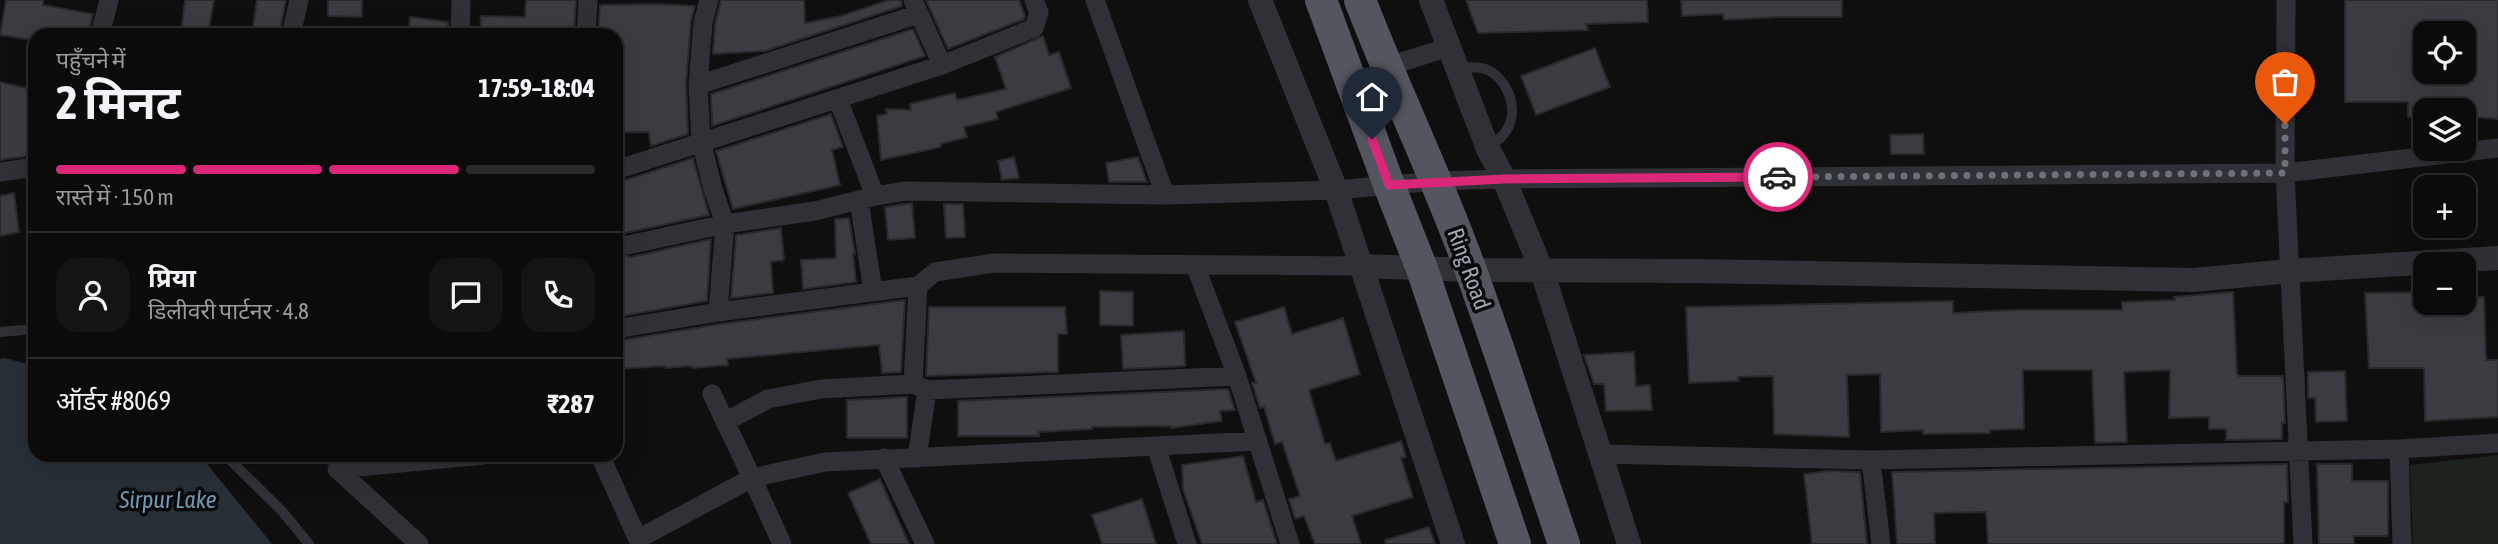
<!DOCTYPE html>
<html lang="hi">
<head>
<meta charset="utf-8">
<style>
  body { margin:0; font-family:"Asap Condensed","Noto Sans Devanagari",sans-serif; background:#141415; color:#f1f3f6; height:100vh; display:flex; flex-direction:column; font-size:26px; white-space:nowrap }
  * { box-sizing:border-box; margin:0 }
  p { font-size:23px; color:#9a9b9d }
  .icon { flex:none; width:38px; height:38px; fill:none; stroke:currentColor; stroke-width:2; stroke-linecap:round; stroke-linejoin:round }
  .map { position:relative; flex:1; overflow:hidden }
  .drawer { position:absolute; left:28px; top:28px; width:595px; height:434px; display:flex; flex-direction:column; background:#0b0b0c; border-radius:21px; box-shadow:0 7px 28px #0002,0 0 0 2px #2b2b2d }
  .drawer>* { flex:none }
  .buttons { position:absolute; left:2413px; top:21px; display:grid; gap:14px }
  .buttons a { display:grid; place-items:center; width:63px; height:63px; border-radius:14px; background:#0b0b0c; box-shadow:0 7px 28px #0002,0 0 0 2px #2b2b2d; font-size:35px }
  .pin { position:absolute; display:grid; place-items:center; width:60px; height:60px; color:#fff; margin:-72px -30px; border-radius:50% 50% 50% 0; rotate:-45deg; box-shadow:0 0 7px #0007 }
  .pin .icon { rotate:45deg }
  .courier { position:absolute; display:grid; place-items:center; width:70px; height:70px; margin:-35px; border:5px solid #db2777; border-radius:50%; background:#fff; color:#222; box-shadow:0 2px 9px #0007 }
  .overview em { font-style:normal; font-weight:700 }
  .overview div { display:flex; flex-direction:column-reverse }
  .overview { display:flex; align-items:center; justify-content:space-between; height:119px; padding:0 28px }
  h1 { font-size:46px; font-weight:700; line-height:52px }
  .bar { display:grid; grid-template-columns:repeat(4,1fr); gap:10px 7px; align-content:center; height:84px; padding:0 28px }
  .bar i { height:9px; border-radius:5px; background:#2b2b2d }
  .bar .current { background:#db2777 }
  .bar p { grid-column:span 4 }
  .line { display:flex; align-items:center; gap:18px; padding:0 28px; border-top:2px solid #2b2b2d }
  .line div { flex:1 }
  .round { display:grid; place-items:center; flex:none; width:74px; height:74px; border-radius:21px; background:#141415 }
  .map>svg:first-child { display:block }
  .green { fill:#1b231c }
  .water { fill:#273037 }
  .building { fill:#3b3c41; stroke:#29292c; stroke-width:2; fill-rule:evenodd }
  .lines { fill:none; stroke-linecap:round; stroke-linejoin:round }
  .service { stroke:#303136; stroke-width:10 }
  .minor { stroke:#303136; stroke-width:19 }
  .tertiary { stroke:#303136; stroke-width:24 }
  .trunk { stroke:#53565e; stroke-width:32 }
  .done { stroke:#6c717a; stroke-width:7; stroke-dasharray:0 12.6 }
  .route { stroke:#db2777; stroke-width:9 }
  .labels { text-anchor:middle; stroke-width:7; stroke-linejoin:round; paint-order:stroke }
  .street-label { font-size:23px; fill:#9ea6b3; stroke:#0a0a0b }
  .water-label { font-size:24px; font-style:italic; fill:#7197b2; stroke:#0a0a0b }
</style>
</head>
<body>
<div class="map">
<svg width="2498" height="544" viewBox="0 0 2498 544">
  <rect width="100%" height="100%" fill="#0f0f10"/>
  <path class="green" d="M2498,455V544H2413L2410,465Z"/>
  <path class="water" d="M5,358L35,366V455H195L207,464L272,544H0V359Z"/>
  <path class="building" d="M6,0H43V5L93,14L88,35H34L33,40L0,35Z
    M185,0H214L208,35H181Z
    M257,0H286L279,35L252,33Z
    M328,0H362V17L328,16Z
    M526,0H576L574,35H480L481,16L525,17Z
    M721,0H804L805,23L841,16L889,0H901L902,6L765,51L713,54L715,24Z
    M926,0H1019L1025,16L1024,19L948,49Z
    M1466,0H1647L1648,22L1586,24L1588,30L1478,33Z
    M1681,0H1842V17H1777L1724,20L1723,14L1682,16Z
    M2345,0H2498V119L2464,116V110H2426V117H2408V102H2345ZM2426,33H2464V72H2426Z
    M658,4L695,6L691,21L686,84L688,134L651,146L649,132H616V35H598L600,5Z
    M410,17L448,22V35H408Z
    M913,29L925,56L712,126L711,94Z
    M1043,36L1049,55L1059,52L1071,88L996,112L998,119L964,127L967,137L941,144V147L881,160L877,116L887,114L886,109L911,110L910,104L955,93L957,100L1006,89L995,57Z
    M1595,48L1610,87L1536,115L1521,76Z
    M0,82L35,90V155L0,160Z
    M831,114L843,147L832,150L840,185L733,209L716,151Z
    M1923,134L1924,154H1891L1890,135Z
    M1014,157L1019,178L1002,180L998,161Z
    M1138,157L1147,182H1109L1106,163Z
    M693,158L709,215L625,233L619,236L616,246V183Z
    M14,193L19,232L0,236V196Z
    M912,203L915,238L888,240L885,207Z
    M944,204H963L965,237L946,238Z
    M849,218L855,254H853L856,282L803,289L801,260L836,258L835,219Z
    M781,228L784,260L771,262L773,293L731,298L736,235Z
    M711,239L707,301L616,317V247L619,254L631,257Z
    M1100,291L1133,292V326L1100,325Z
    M2233,292L2237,374L2239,376H2283L2285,423H2282V439L2226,440V429H2209V417L2169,418L2170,370L2124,372L2127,442L2095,443L2092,370H2023L2024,429L1990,430V433L1923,434V430L1881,432L1880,374L1847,375L1849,437L1774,434L1773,376L1738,377L1739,381L1689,383L1686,307L1953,301V313L2012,310H2122V302L2175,300L2174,297Z
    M2425,292L2426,303H2464V297H2484L2486,360H2498V417L2425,421L2424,368H2369L2365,293Z
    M905,300L901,372L882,373L879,345L727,359L728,365L692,368L691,366L665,368V366L616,369V341L720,324Z
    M929,307H1065L1067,334H1058V372L926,376Z
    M1284,307L1292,334L1343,318L1360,374L1309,390L1325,444L1330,443L1336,461L1401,441L1406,457L1401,458L1413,497L1352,516L1361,544H1315L1304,516L1295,519L1289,499L1300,496L1282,442L1275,444L1264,407L1260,408L1252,383H1256L1235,322Z
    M1184,331L1185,366L1123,369L1121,335Z
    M1634,352L1636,386L1650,385L1652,410L1606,411L1604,384H1594L1584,355Z
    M2345,371L2347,421L2316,422L2315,398H2308V372Z
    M1228,389L1235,410L1220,411L1222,421L1171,428V426L1092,427V429L1039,432V436H958V401Z
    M907,397V438H847V400Z
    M1243,456L1256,502L1263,500L1277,544H1202L1183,489L1182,465Z
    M2287,464L2288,502H2284V544H1988L1986,512L1934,513L1935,544H1897L1892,472Z
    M2317,464H2352V481H2388V536H2354V544H2319Z
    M1828,471L1860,472L1867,544H1812L1804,474Z
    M880,479L909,544H871L848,493Z
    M1142,499L1156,544H1102L1092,515Z
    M1429,527L1435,544H1386L1385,540Z"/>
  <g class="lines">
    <path class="service" d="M1457,67C1466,68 1477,66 1485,69C1508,77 1520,111 1506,131C1503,137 1495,142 1490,147
      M0,332L35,329
      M225,455L282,511L309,544"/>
    <path class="minor" d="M709,0L703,22L698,85L701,141L713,189L725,224L718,312
      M913,0L942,65
      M1095,0L1165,195
      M2286,0L2285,173L2303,544
      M100,35L109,0
      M291,35L299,0
      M460,35L461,0
      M586,35L588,0
      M1386,67L1449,47
      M698,85L919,14
      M838,99L875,196
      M616,170L942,65L1034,28L1039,13L1034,0
      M0,172L35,167
      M859,200L873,292
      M628,245L725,224L815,211L875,196L906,191L1165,195L1336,190L1436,181L1504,179L2285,173L2498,148
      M1195,265L1237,376L1290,544
      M616,329L718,312L918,286L935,272L994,263L1362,266
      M927,390L1237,376
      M725,422L768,399L821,389L913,384
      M1156,446L1187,544
      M2399,449L2402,544
      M1599,454L1871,460L2399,449L2498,443
      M600,455L640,544
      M884,458L925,544
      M917,458L927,390L913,384L918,286
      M1871,460L1881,544
      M638,539L752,478L712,394
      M419,544L337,469L484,455
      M782,544L752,478L825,462L1258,441"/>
    <path class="tertiary" d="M1260,0L1336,190L1453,544
      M1431,0L1488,149L1504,179L1542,271L1629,544
      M1362,266L1471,270L1694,271L2194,280L2289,271L2498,258"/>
    <path class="trunk" d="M1321,0L1389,185L1422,269L1515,544
      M1360,0C1395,91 1438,179 1471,271C1504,362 1533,453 1564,544"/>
  </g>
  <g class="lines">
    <path class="done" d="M1778,177L2285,173V124"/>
    <path class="route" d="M1372,139L1389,185L1504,179L1778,177"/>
  </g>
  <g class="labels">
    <g class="street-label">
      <text transform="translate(1469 269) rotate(70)" y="8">Ring Road</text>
    </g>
    <g class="water-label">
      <text x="168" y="508">Sirpur Lake</text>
    </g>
  </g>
</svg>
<div class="buttons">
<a><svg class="icon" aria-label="locate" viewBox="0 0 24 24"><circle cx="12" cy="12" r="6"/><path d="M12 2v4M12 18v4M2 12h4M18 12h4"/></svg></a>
<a><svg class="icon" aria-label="layers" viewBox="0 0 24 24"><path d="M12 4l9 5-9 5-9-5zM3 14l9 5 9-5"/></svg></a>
<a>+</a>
<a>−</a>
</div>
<div class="pin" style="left:2285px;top:124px;background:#ea580c"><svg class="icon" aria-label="bag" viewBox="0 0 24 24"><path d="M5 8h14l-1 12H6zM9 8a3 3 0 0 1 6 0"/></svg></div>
<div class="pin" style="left:1372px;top:139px;background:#1f2937"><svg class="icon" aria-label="home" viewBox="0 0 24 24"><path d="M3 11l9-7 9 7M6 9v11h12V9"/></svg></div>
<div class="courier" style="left:1778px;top:177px"><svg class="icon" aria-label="car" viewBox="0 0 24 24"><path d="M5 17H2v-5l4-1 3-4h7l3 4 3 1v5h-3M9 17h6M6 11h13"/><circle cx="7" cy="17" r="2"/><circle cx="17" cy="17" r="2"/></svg></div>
<section class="drawer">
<div class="overview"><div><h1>2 मिनट</h1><p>पहुँचने में</p></div><em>17:59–18:04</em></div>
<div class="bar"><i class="current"></i><i class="current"></i><i class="current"></i><i></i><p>रास्ते में · 150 m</p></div>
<div class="line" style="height:126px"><a class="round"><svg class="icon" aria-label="person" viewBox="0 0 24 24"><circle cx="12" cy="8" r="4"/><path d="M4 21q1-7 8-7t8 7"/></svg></a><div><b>प्रिया</b><p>डिलीवरी पार्टनर · 4.8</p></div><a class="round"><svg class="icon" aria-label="chat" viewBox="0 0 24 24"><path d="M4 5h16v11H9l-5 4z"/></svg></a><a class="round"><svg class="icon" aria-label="phone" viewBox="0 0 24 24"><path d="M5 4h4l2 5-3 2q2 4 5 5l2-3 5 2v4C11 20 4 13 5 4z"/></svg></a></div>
<div class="line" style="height:91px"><div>ऑर्डर #8069</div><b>₹287</b></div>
</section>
</div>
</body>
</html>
